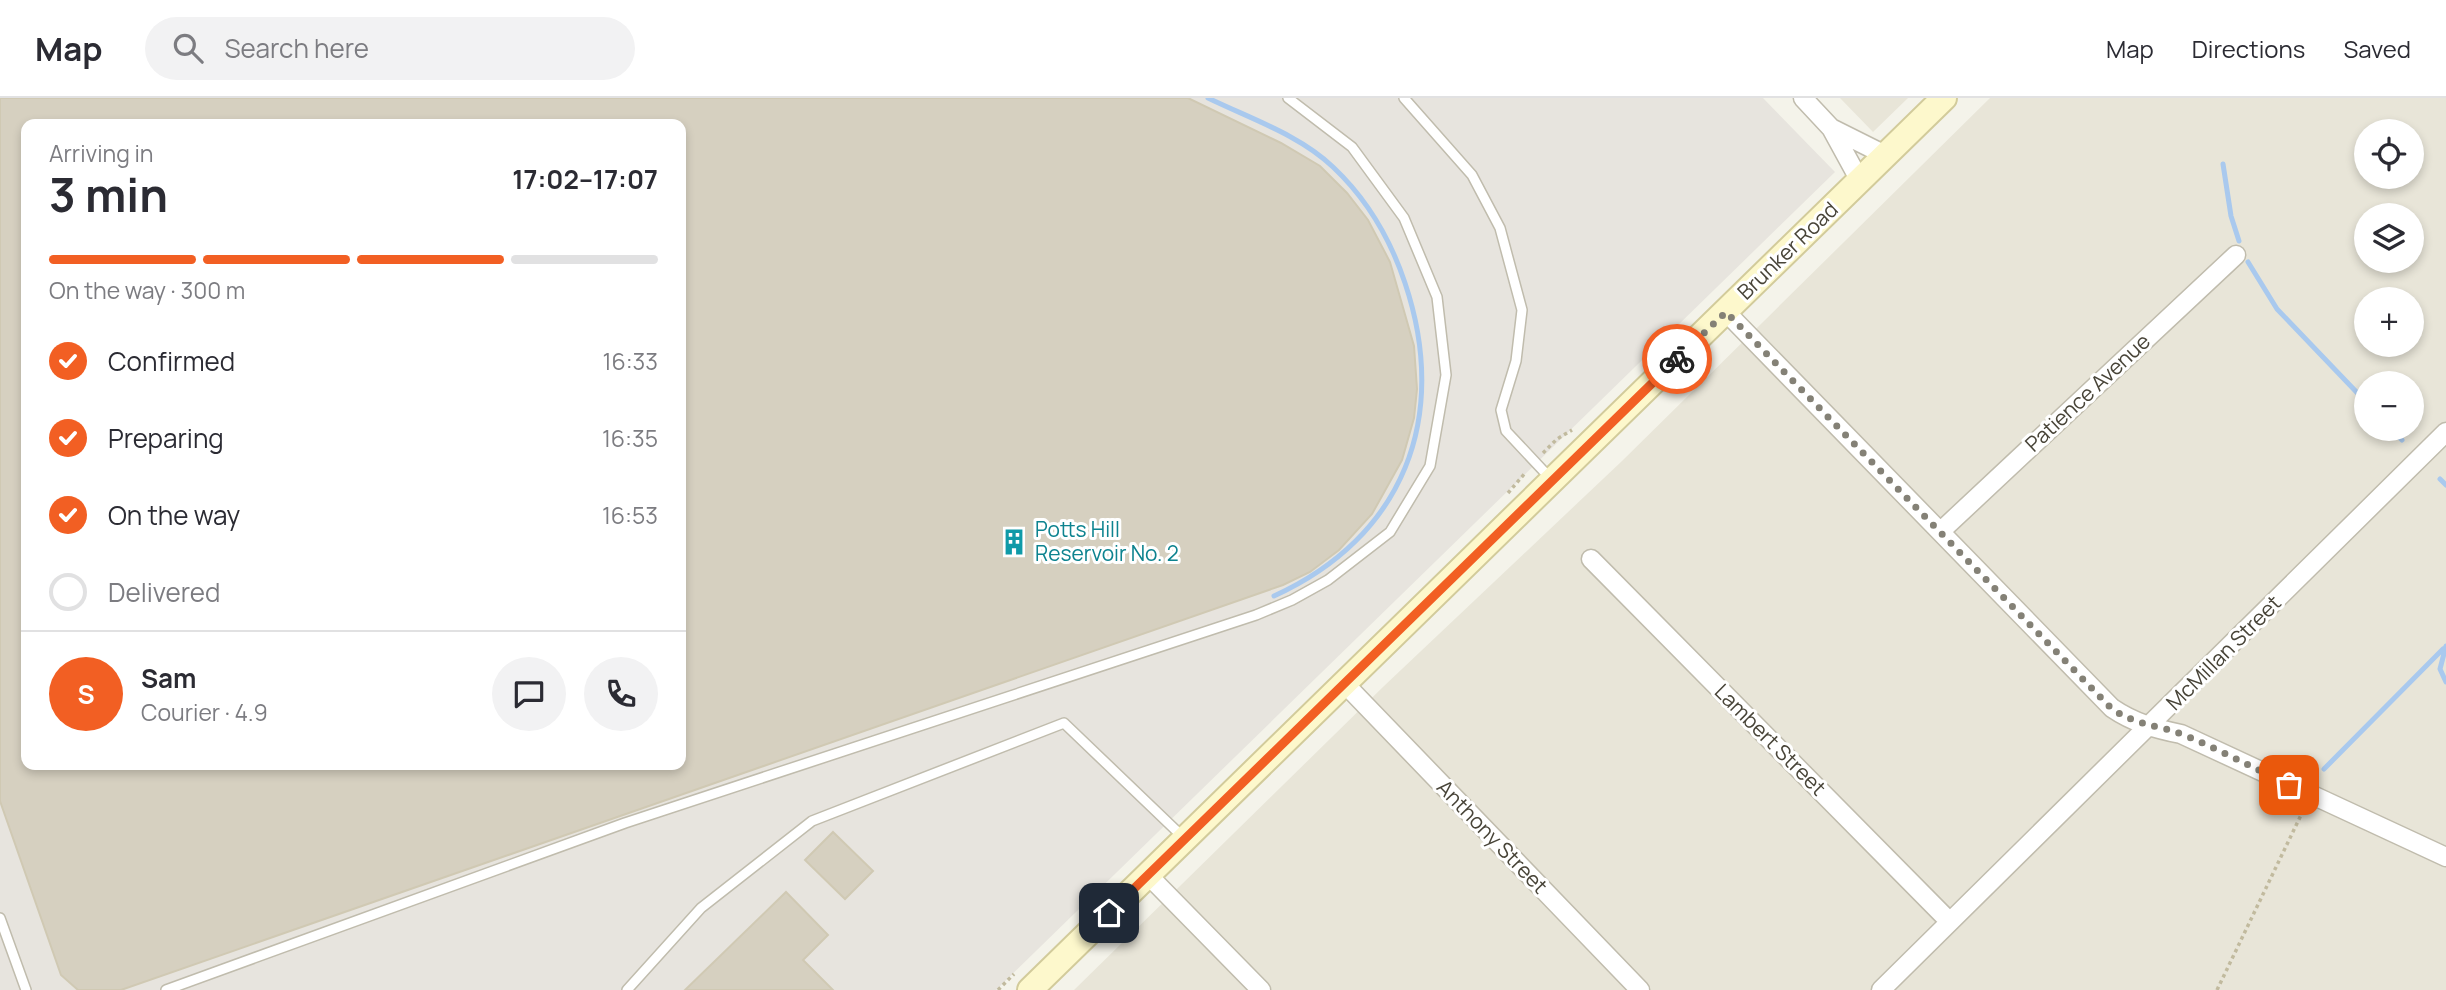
<!DOCTYPE html>
<html lang="en">
<head>
<meta charset="utf-8">
<style>
  body { margin:0; font-family:Manrope,sans-serif; background:#f2f2f3; color:#2b2b33; height:100vh; display:flex; flex-direction:column; font-size:26px; white-space:nowrap }
  * { box-sizing:border-box; margin:0 }
  p { font-size:23px; color:#7c7c81 }
  .icon { flex:none; width:38px; height:38px; fill:none; stroke:currentColor; stroke-width:2; stroke-linecap:round; stroke-linejoin:round }
  .map { position:relative; flex:1; overflow:hidden }
  .panel { position:absolute; left:21px; top:21px; width:665px; height:651px; display:flex; flex-direction:column; background:#fff; border-radius:14px; box-shadow:0 4px 10px #0003 }
  .panel>* { flex:none }
  .buttons { position:absolute; left:2354px; top:21px; display:grid; gap:14px }
  .buttons a { display:grid; place-items:center; width:70px; height:70px; border-radius:50%; background:#fff; box-shadow:0 4px 10px #0003; font-size:35px }
  .pin { position:absolute; display:grid; place-items:center; width:60px; height:60px; color:#fff; margin:-30px; border-radius:14px; box-shadow:0 4px 10px #0006 }
  .courier { position:absolute; display:grid; place-items:center; width:70px; height:70px; margin:-35px; border:5px solid #f25f23; border-radius:50%; background:#fff; color:#222; box-shadow:0 2px 9px #0007 }
  .head em { font-style:normal; font-weight:700 }
  .head div { display:flex; flex-direction:column-reverse }
  .head { display:flex; align-items:center; justify-content:space-between; height:119px; padding:0 28px }
  h1 { font-size:46px; font-weight:700; line-height:52px }
  .bar { display:grid; grid-template-columns:repeat(4,1fr); gap:10px 7px; align-content:center; height:84px; padding:0 28px }
  .bar i { height:9px; border-radius:5px; background:#e1e1e2 }
  .bar .selected { background:#f25f23 }
  .bar p { grid-column:span 4 }
  .line { display:flex; align-items:center; gap:18px; padding:0 28px; border-top:2px solid #e1e1e2 }
  .line div { flex:1 }
  .round { display:grid; place-items:center; flex:none; width:74px; height:74px; border-radius:37px; background:#f2f2f3 }
  ol { padding:0 28px; list-style:none }
  li { display:flex; align-items:center; gap:21px; height:77px }
  li p { margin-inline-start:auto }
  li .icon { padding:7px; border-radius:50%; background:#f25f23; color:#fff; stroke-width:4 }
  li:last-child { color:#7c7c81 }
  li i { width:38px; height:38px; border:4px solid #e1e1e2; border-radius:50% }
  header { display:flex; align-items:center; gap:42px; box-sizing:border-box; height:98px; padding:0 35px; background:#fff; border-bottom:2px solid #e1e1e2 }
  header strong { font-size:33px }
  nav { display:flex; gap:38px; margin-inline-start:auto; font-size:24px }
  .search { width:490px; height:63px; background:#f2f2f3; display:flex; align-items:center; gap:18px; box-sizing:border-box; padding:0 24px; border-radius:38px; color:#7c7c81; font-size:26px }
  .map>svg:first-child { display:block }
  .residential { fill:#e8e5d8; fill-rule:evenodd }
  .industrial { fill:#e7e4de; fill-rule:evenodd }
  .lines { fill:none; stroke-linecap:round; stroke-linejoin:round }
  .stream { stroke:#a9c9ee; stroke-width:5 }
  .building { fill:#d6d0c0; stroke:#d0c9b3; stroke-width:2; fill-rule:evenodd }
  .lane-casing { stroke:#c0bcad; stroke-width:12 }
  .street-casing { stroke:#c0bcad; stroke-width:21 }
  .secondary-casing { stroke:#d2cb9b; stroke-width:28 }
  .path { stroke:#c1ba9e; stroke-width:3.5; stroke-dasharray:3.5 3.5; stroke-linecap:butt }
  .lane { stroke:#fff; stroke-width:9 }
  .street { stroke:#fff; stroke-width:18 }
  .secondary { stroke:#fdf8cc; stroke-width:24 }
  .done { stroke:#848176; stroke-width:7; stroke-dasharray:0 12.6 }
  .route { stroke:#f25f23; stroke-width:9 }
  .labels { text-anchor:middle; stroke-width:6; stroke-linejoin:round; paint-order:stroke }
  .street-label { font-size:21px; fill:#484438; stroke:#fff }
  .culture-label { font-size:21px; fill:#0d838f; stroke:#fff; text-anchor:start }
</style>
</head>
<body>
<header>
<strong>Map</strong>
<div class="search"><svg class="icon" aria-label="search" viewBox="0 0 24 24"><circle cx="10" cy="10" r="6"/><path d="M15 15l6 6"/></svg>Search here</div>
<nav><a>Map</a><a>Directions</a><a>Saved</a></nav>
</header>
<div class="map">
<svg width="2446" height="892" viewBox="0 0 2446 892">
  <rect width="100%" height="100%" fill="#f4f3ea"/>
  <path class="residential" d="M1840,0H1908L1873,34Z
    M1990,0H2446V892H1074L1384,588L1622,363ZM2366,33H2412V79H2366ZM2366,117H2412V163H2366ZM2366,201H2412V247H2366ZM2366,285H2412V331H2366Z"/>
  <path class="industrial" d="M0,0H1763L1835,74L996,892H0ZM26,26H681V667H26Z"/>
  <g class="lines">
    <path class="stream" d="M1208,0C1249,20 1300,37 1333,69C1368,102 1390,140 1405,185C1450,319 1404,439 1274,498
      M2223,66L2231,118L2239,143
      M2248,164L2277,211L2366,304
      M2391,331L2402,342
      M2440,381L2446,387
      M2446,548L2440,571L2446,584
      M2324,671L2443,551"/>
  </g>
  <path class="building" d="M0,0H1188L1281,45L1320,68L1347,95L1368,122L1390,164L1414,248L1417,291L1414,320L1402,362L1372,416L1339,452L1310,474L1283,487L121,892H78L61,877L0,703ZM26,26H681V667H26Z
    M833,734L873,773L845,801L805,762Z
    M786,794L828,837L803,862L833,892H685Z"/>
  <g class="lines">
    <g class="lane-casing">
      <path id="lane" d="M1404,0L1472,77L1500,130L1522,212L1516,263L1501,312L1506,333L1551,381
        M0,820L26,892
        M166,892L625,725L1256,517L1292,502L1328,482L1390,434L1430,368L1446,277L1437,199L1404,120L1352,49L1288,0
        M627,892L701,810L812,723L1064,625L1184,740"/>
    </g>
    <g class="street-casing">
      <path id="street" d="M1803,0L1831,30L1860,83
        M1831,30L1885,57
        M1725,213L2112,610C2134,625 2156,631 2181,636L2446,759
        M1941,433L2236,157
        M1591,461L1949,823
        M1345,586L1640,892
        M1148,777L1261,892
        M1881,892L2446,334"/>
    </g>
    <g class="secondary-casing">
      <path id="secondary" d="M1030,892L1944,0"/>
    </g>
    <path class="path" d="M1543,355L1557,341L1572,332
      M1508,395L1526,374
      M998,892L1014,876
      M2217,892L2302,715"/>
    <use href="#lane" class="lane"/>
    <use href="#street" class="street"/>
    <use href="#secondary" class="secondary"/>
  </g>
  <g class="lines">
    <path class="done" d="M1677,261L1726,214L2112,611C2140,629 2156,626 2184,637C2220,652 2254,670 2289,687"/>
    <path class="route" d="M1109,815L1677,261"/>
  </g>
  <defs>
    <g id="building-bare" transform="scale(2.1)"><path d="M-4-6H4V6H1V3H-1V6H-4ZM-2.5-4.3h1.7v1.8h-1.7ZM.8-4.3h1.7v1.8H.8ZM-2.5-1h1.7V.8h-1.7ZM.8-1h1.7V.8H.8Z" fill="#0f9aa8" stroke="#fff" stroke-width="2.5" paint-order="stroke"/></g>
  </defs>
  <g fill-rule="evenodd">
    <use href="#building-bare" x="1014" y="444"/>
  </g>
  <g class="labels">
    <g class="street-label">
      <text transform="translate(1788 153) rotate(-44)" y="7">Brunker Road</text>
      <text transform="translate(2088 295) rotate(-43)" y="7">Patience Avenue</text>
      <text transform="translate(2224 555) rotate(-45)" y="7">McMillan Street</text>
      <text transform="translate(1770 642) rotate(45)" y="7">Lambert Street</text>
      <text transform="translate(1492 739) rotate(46)" y="7">Anthony Street</text>
    </g>
    <g class="culture-label">
      <text x="1035" y="439">Potts Hill<tspan x="1035" dy="24">Reservoir No. 2</tspan></text>
    </g>
  </g>
</svg>
<div class="buttons">
<a><svg class="icon" aria-label="locate" viewBox="0 0 24 24"><circle cx="12" cy="12" r="6"/><path d="M12 2v4M12 18v4M2 12h4M18 12h4"/></svg></a>
<a><svg class="icon" aria-label="layers" viewBox="0 0 24 24"><path d="M12 4l9 5-9 5-9-5zM3 14l9 5 9-5"/></svg></a>
<a>+</a>
<a>−</a>
</div>
<div class="pin" style="left:2289px;top:687px;background:#ea580c"><svg class="icon" aria-label="bag" viewBox="0 0 24 24"><path d="M5 8h14l-1 12H6zM9 8a3 3 0 0 1 6 0"/></svg></div>
<div class="pin" style="left:1109px;top:815px;background:#1f2937"><svg class="icon" aria-label="home" viewBox="0 0 24 24"><path d="M3 11l9-7 9 7M6 9v11h12V9"/></svg></div>
<div class="courier" style="left:1677px;top:261px"><svg class="icon" aria-label="bike" viewBox="0 0 24 24"><circle cx="6" cy="16" r="4"/><circle cx="18" cy="16" r="4"/><path d="M6 16l4-8h5l3 8M10 8l3 8H6M13 5h3"/></svg></div>
<section class="panel">
<div class="head"><div><h1>3 min</h1><p>Arriving in</p></div><em>17:02–17:07</em></div>
<div class="bar"><i class="selected"></i><i class="selected"></i><i class="selected"></i><i></i><p>On the way · 300 m</p></div>
<ol>
<li><svg class="icon" aria-label="check" viewBox="0 0 24 24"><path d="M5 12l5 5 9-10"/></svg>Confirmed<p>16:33</p></li>
<li><svg class="icon" aria-label="check" viewBox="0 0 24 24"><path d="M5 12l5 5 9-10"/></svg>Preparing<p>16:35</p></li>
<li><svg class="icon" aria-label="check" viewBox="0 0 24 24"><path d="M5 12l5 5 9-10"/></svg>On the way<p>16:53</p></li>
<li><i></i>Delivered</li>
</ol>
<div class="line" style="height:126px"><b class="round" style="background:#f25f23;color:#fff">S</b><div><b>Sam</b><p>Courier · 4.9</p></div><a class="round"><svg class="icon" aria-label="chat" viewBox="0 0 24 24"><path d="M4 5h16v11H9l-5 4z"/></svg></a><a class="round"><svg class="icon" aria-label="phone" viewBox="0 0 24 24"><path d="M5 4h4l2 5-3 2q2 4 5 5l2-3 5 2v4C11 20 4 13 5 4z"/></svg></a></div>
</section>
</div>
</body>
</html>
